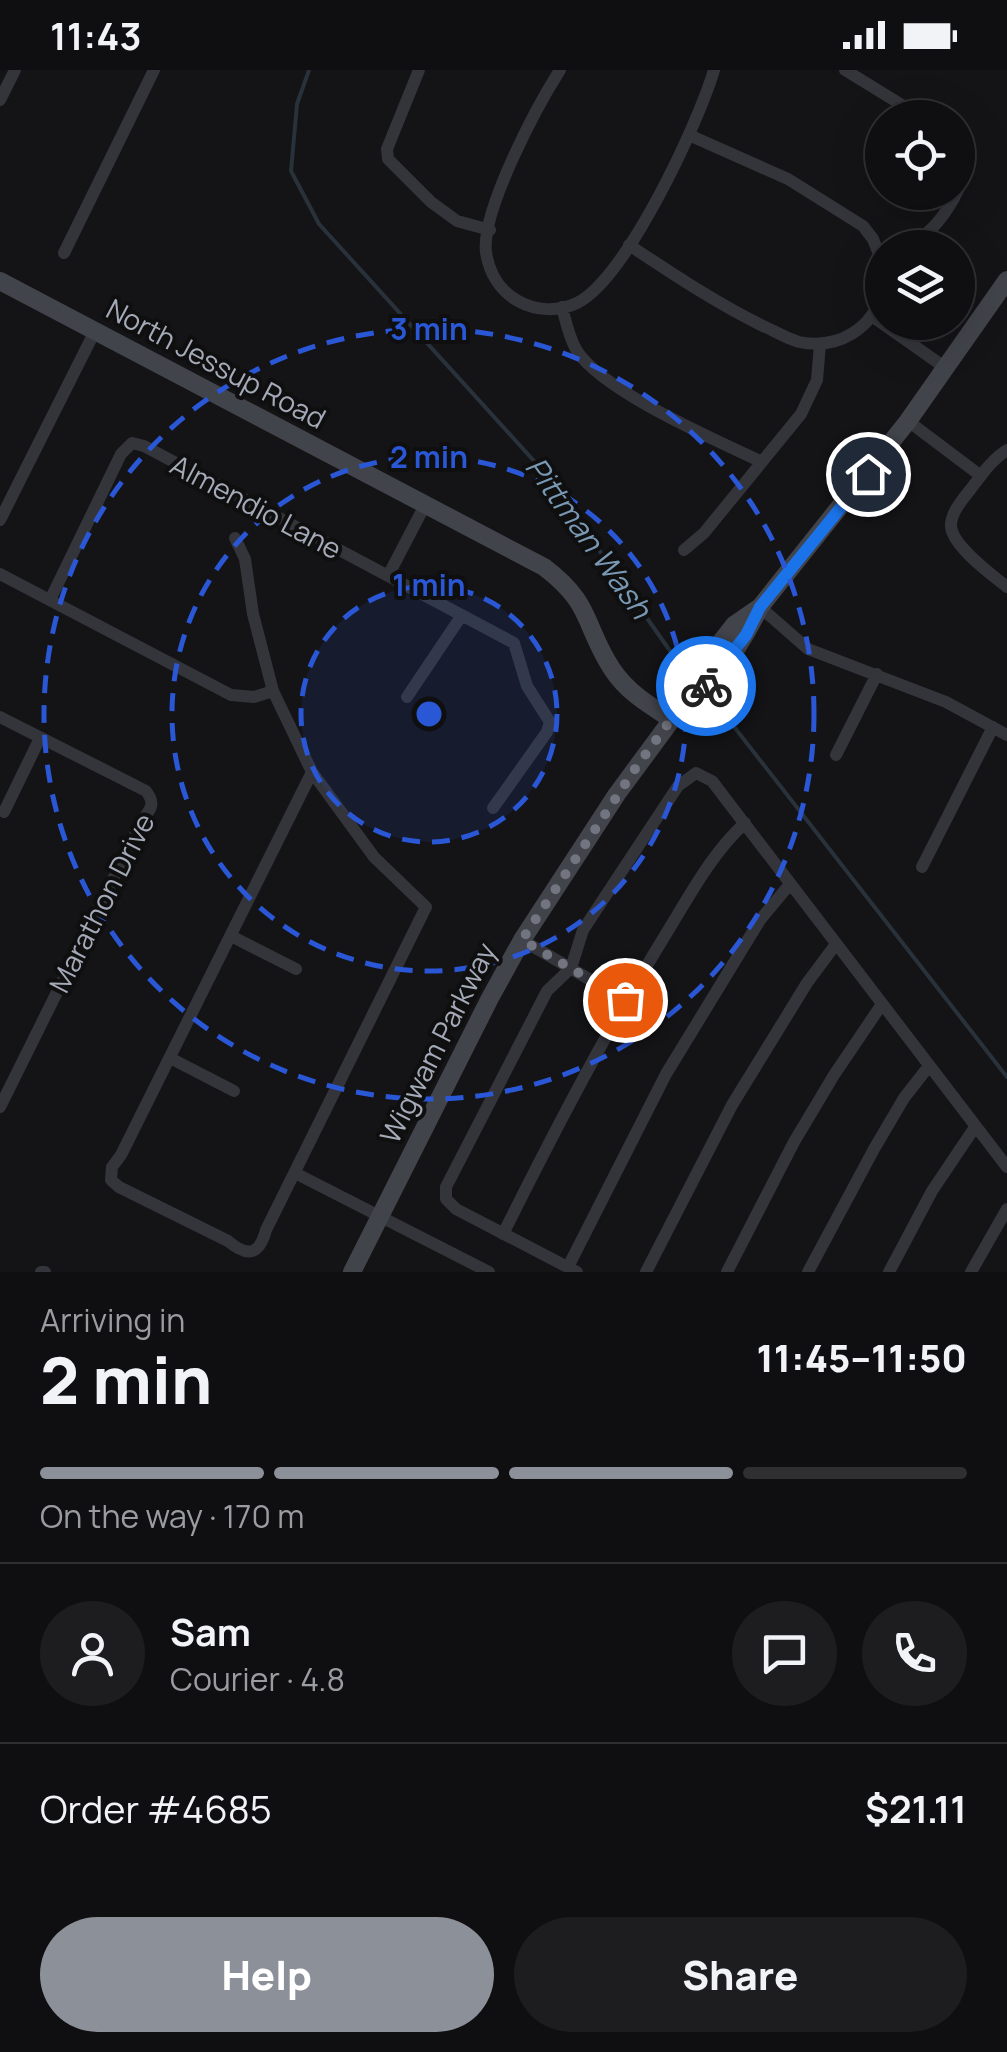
<!DOCTYPE html>
<html lang="en">
<head>
<meta charset="utf-8">
<style>
  body { margin:0; font-family:Manrope,sans-serif; background:#1d1c1e; color:#f1f3f6; height:100vh; display:flex; flex-direction:column; font-size:38px; white-space:nowrap }
  * { box-sizing:border-box; margin:0 }
  p { font-size:32px; color:#9b9c9f }
  .icon { flex:none; width:55px; height:55px; fill:none; stroke:currentColor; stroke-width:2; stroke-linecap:round; stroke-linejoin:round }
  .map { position:relative; height:1202px; overflow:hidden }
  .drawer { display:flex; flex-direction:column; background:#0f0e10; flex:1 }
  .drawer>* { flex:none }
  .buttons { position:absolute; left:865px; top:30px; display:grid; gap:20px }
  .buttons a { display:grid; place-items:center; width:110px; height:110px; border-radius:50%; background:#0f0e10; box-shadow:0 10px 40px #0002,0 0 0 2px #2f2e30; font-size:50px }
  .pin { position:absolute; display:grid; place-items:center; width:85px; height:85px; color:#fff; margin:-42px; border:5px solid #fff; border-radius:50%; box-shadow:0 2px 10px #0007 }
  .courier { position:absolute; display:grid; place-items:center; width:100px; height:100px; margin:-50px; border:8px solid #1a73e8; border-radius:50%; background:#fff; color:#222; box-shadow:0 2px 12px #0007 }
  .overview em { font-style:normal; font-weight:800 }
  .overview div { display:flex; flex-direction:column-reverse }
  .overview { display:flex; align-items:center; justify-content:space-between; height:170px; padding:0 40px }
  h1 { font-size:65px; font-weight:800; line-height:75px }
  .bar { display:grid; grid-template-columns:repeat(4,1fr); gap:15px 10px; align-content:center; height:120px; padding:0 40px }
  .bar i { height:12px; border-radius:8px; background:#2f2e30 }
  .bar .selected { background:#8c9099 }
  .bar p { grid-column:span 4 }
  .line { display:flex; align-items:center; gap:25px; padding:0 40px; border-top:2px solid #2f2e30 }
  .line div { flex:1 }
  .round { display:grid; place-items:center; flex:none; width:105px; height:105px; border-radius:52px; background:#1d1c1e }
  .primary-button { display:flex; gap:20px; margin-top:auto; padding:20px 40px }
  .primary-button a { flex:1; height:115px; border-radius:60px; background:#8c9099; color:#fff; font-size:40px; font-weight:800; line-height:115px; text-align:center }
  .primary-button a+a { background:#1d1c1e; color:#f1f3f6 }
  .status { display:flex; justify-content:space-between; align-items:center; height:70px; padding:0 50px; background:#0f0e10; direction:ltr }
  .status svg { height:28px; fill:currentColor }
  .map>svg:first-child { display:block }
  .lines { fill:none; stroke-linecap:round; stroke-linejoin:round }
  .stream { stroke:#29323a; stroke-width:4 }
  .street { stroke:#34353b; stroke-width:12 }
  .secondary { stroke:#42444b; stroke-width:18 }
  .done { stroke:#72757f; stroke-width:10; stroke-dasharray:0 18 }
  .route { stroke:#1a73e8; stroke-width:12 }
  .ring { fill:none; stroke:#2a57d5; stroke-width:5; stroke-dasharray:18 12 }
  .labels { text-anchor:middle; stroke-width:8; stroke-linejoin:round; paint-order:stroke }
  .street-label { font-size:28px; fill:#a4aab7; stroke:#0f0f10 }
  .water-label { font-size:30px; font-style:italic; fill:#7998b4; stroke:#0f0f10 }
  .centre { fill:#2a57d5; stroke:#0f0f10; stroke-width:5 }
  .ring-label { font-size:30px; text-anchor:middle; font-weight:bold; fill:#2a57d5; stroke:#0f0f10; stroke-width:8; stroke-linejoin:round; paint-order:stroke }
</style>
</head>
<body>
<div class="status"><b>11:43</b><svg viewBox="0 0 49 12"><path d="M0 12V9h3v3zM5 12V6h3v6zM10 12V3h3v9zM15 12V0h3v12zM26 1h20v11H26zM47 4h2v5h-2z"/></svg></div>
<div class="map">
<svg width="1007" height="1202" viewBox="0 0 1007 1202">
  <rect width="100%" height="100%" fill="#141316"/>
  <g class="lines">
    <path class="stream" d="M309,0L297,34L291,101L319,154L544,402L680,595
      M714,631L1007,1007"/>
    <path class="street" d="M419,0L387,79L388,89L431,132L457,151L490,160
      M560,0C537,36 481,141 486,182C489,203 500,221 518,231C536,241 558,242 577,233C626,209 698,54 714,0
      M845,0L923,48
      M0,30L15,0
      M689,65L788,109L863,156L873,169L882,192
      M629,175C673,204 716,233 763,256C775,261 787,269 799,272C837,280 874,259 882,221
      M905,178C938,162 960,125 969,90L958,73
      M64,183L154,0
      M562,237C566,252 569,268 577,281C604,322 716,370 762,392
      M872,246L947,299
      M908,351L981,406
      M1007,380C991,390 981,406 970,420C962,430 952,442 951,454C949,474 992,505 1007,517
      M0,450L95,261
      M235,468L245,489L253,544L273,621L312,702L374,787L426,837L266,1160C259,1186 247,1187 228,1171L119,1117L111,1110L112,1097L121,1085L312,702
      M684,480L704,463L801,344L817,310L820,274
      M0,504L231,625L254,627L273,621
      M388,506L425,435
      M50,530L121,384L132,373L144,376L514,573L527,616L550,652L547,662L493,738
      M760,537L808,579L946,632L1007,665
      M407,627L462,545
      M0,647L146,721C155,733 152,738 143,749L0,1037
      M836,685L877,604
      M4,742L40,668
      M922,797L993,657
      M231,866L296,899
      M522,870L625,930
      M170,988L234,1021
      M295,1103L489,1202
      M503,1164C555,1060 608,958 669,859C691,823 713,782 745,753
      M568,1197L666,1004L760,850L790,814
      M41,1202H45
      M577,1202L456,1139L446,1129V1117L547,921L571,898L583,860L678,716L696,703L712,711L1007,1097
      M646,1202L732,1035L807,913L836,874
      M727,1202L794,1072L834,1005L882,934
      M808,1202L874,1079L904,1028L929,996
      M889,1202L932,1121L975,1057
      M971,1202L1007,1139"/>
    <path class="secondary" d="M0,211L544,497C593,534 583,554 612,599C627,622 649,635 671,649
      M687,629C719,613 744,569 760,537L908,351L1007,210
      M352,1202L490,928L522,870L617,724L687,629L694,606L734,555L760,537"/>
  </g>
  <g class="lines">
    <path class="done" d="M625,930L522,870L635,699L686,629L706,616"/>
    <path class="route" d="M706,616L746,565L760,537L868,404"/>
  </g>
  <circle cx="429" cy="644" r="128" fill="#2a57d5" fill-opacity=".12"/>
  <g class="ring">
    <circle cx="429" cy="644" r="128"/>
    <circle cx="429" cy="644" r="257"/>
    <circle cx="429" cy="644" r="385"/>
  </g>
  <g class="labels">
    <g class="street-label">
      <text transform="translate(216 294) rotate(28)" y="10">North Jessup Road</text>
      <text transform="translate(256 437) rotate(28)" y="10">Almendio Lane</text>
      <text transform="translate(102 833) rotate(-63)" y="10">Marathon Drive</text>
      <text transform="translate(438 973) rotate(-63)" y="10">Wigwam Parkway</text>
    </g>
    <g class="water-label">
      <text transform="translate(588 468) rotate(54)" y="10">Pittman Wash</text>
    </g>
  </g>
  <circle cx="429" cy="644" r="15" class="centre"/>
  <g class="ring-label">
    <text x="429" y="270">3 min</text>
    <text x="429" y="398">2 min</text>
    <text x="429" y="526">1 min</text>
  </g>
</svg>
<div class="buttons">
<a><svg class="icon" aria-label="locate" viewBox="0 0 24 24"><circle cx="12" cy="12" r="6"/><path d="M12 2v4M12 18v4M2 12h4M18 12h4"/></svg></a>
<a><svg class="icon" aria-label="layers" viewBox="0 0 24 24"><path d="M12 4l9 5-9 5-9-5zM3 14l9 5 9-5"/></svg></a>
</div>
<div class="pin" style="left:625px;top:930px;background:#ea580c"><svg class="icon" aria-label="bag" viewBox="0 0 24 24"><path d="M5 8h14l-1 12H6zM9 8a3 3 0 0 1 6 0"/></svg></div>
<div class="pin" style="left:868px;top:404px;background:#1f2937"><svg class="icon" aria-label="home" viewBox="0 0 24 24"><path d="M3 11l9-7 9 7M6 9v11h12V9"/></svg></div>
<div class="courier" style="left:706px;top:616px"><svg class="icon" aria-label="bike" viewBox="0 0 24 24"><circle cx="6" cy="16" r="4"/><circle cx="18" cy="16" r="4"/><path d="M6 16l4-8h5l3 8M10 8l3 8H6M13 5h3"/></svg></div>
</div>
<section class="drawer">
<div class="overview"><div><h1>2 min</h1><p>Arriving in</p></div><em>11:45–11:50</em></div>
<div class="bar"><i class="selected"></i><i class="selected"></i><i class="selected"></i><i></i><p>On the way · 170 m</p></div>
<div class="line" style="height:180px"><a class="round"><svg class="icon" aria-label="person" viewBox="0 0 24 24"><circle cx="12" cy="8" r="4"/><path d="M4 21q1-7 8-7t8 7"/></svg></a><div><b>Sam</b><p>Courier · 4.8</p></div><a class="round"><svg class="icon" aria-label="chat" viewBox="0 0 24 24"><path d="M4 5h16v11H9l-5 4z"/></svg></a><a class="round"><svg class="icon" aria-label="phone" viewBox="0 0 24 24"><path d="M5 4h4l2 5-3 2q2 4 5 5l2-3 5 2v4C11 20 4 13 5 4z"/></svg></a></div>
<div class="line" style="height:130px"><div>Order #4685</div><b>$21.11</b></div>
<div class="primary-button"><a>Help</a><a>Share</a></div>
</section>
</body>
</html>
